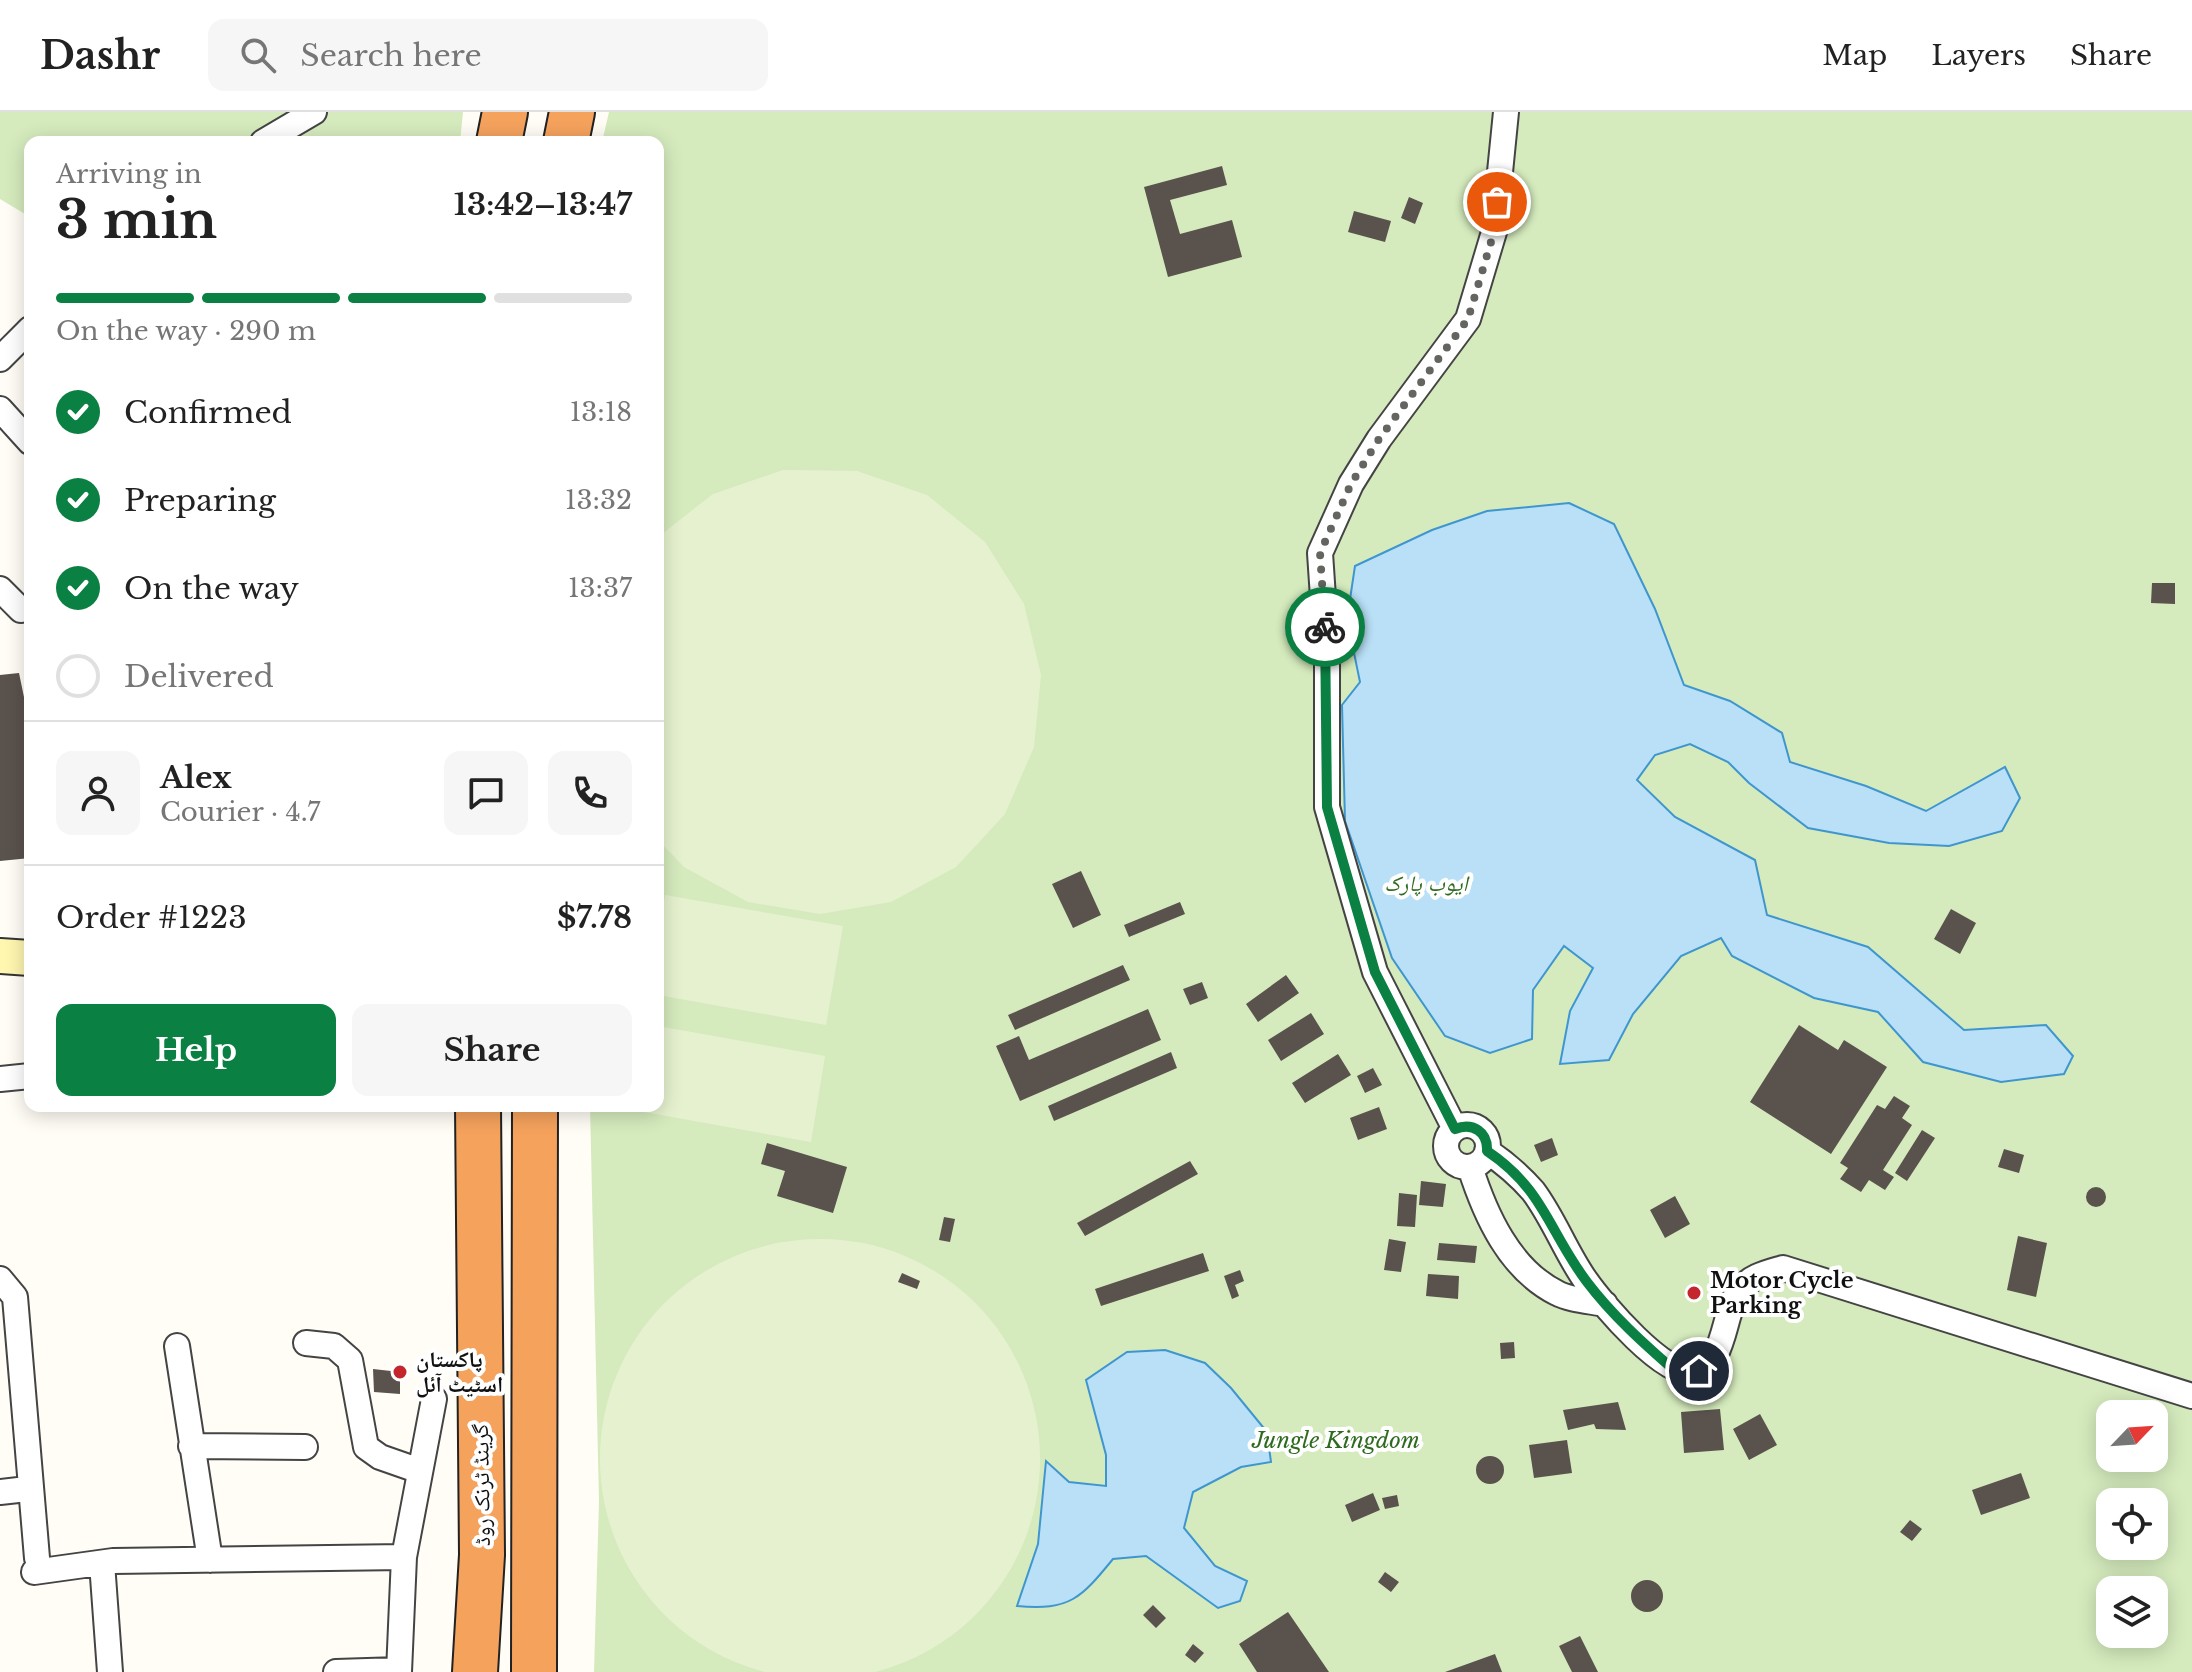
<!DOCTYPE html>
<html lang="en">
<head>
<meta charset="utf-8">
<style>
  body { margin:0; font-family:"Libre Baskerville","Noto Naskh Arabic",serif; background:#f6f6f6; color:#222; height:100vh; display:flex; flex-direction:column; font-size:30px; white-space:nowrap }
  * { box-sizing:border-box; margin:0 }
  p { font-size:26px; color:#767676 }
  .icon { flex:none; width:44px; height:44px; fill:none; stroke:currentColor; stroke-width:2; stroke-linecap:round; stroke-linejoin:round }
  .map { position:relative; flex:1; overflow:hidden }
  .details { position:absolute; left:24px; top:24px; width:640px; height:976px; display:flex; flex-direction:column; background:#fff; border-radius:16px; box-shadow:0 4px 20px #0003 }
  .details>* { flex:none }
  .needle { width:52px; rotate:65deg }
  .fabs { position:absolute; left:2096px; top:1288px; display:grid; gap:16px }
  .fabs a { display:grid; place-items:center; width:72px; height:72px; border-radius:16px; background:#fff; box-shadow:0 4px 20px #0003; font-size:40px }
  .pin { position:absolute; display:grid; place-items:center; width:68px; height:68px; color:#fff; margin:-34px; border:4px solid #fff; border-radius:50%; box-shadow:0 2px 8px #0007 }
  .courier { position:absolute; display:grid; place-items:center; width:80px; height:80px; margin:-40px; border:6px solid #0b8043; border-radius:50%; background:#fff; color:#222; box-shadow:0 2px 10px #0007 }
  .overview em { font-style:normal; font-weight:800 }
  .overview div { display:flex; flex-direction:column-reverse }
  .overview { display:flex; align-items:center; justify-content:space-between; height:136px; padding:0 32px }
  h1 { font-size:52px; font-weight:800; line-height:60px }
  .bar { display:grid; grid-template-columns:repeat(4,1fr); gap:12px 8px; align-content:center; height:96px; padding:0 32px }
  .bar i { height:10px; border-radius:6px; background:#e0e0e0 }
  .bar .current { background:#0b8043 }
  .bar p { grid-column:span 4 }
  .line { display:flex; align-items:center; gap:20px; padding:0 32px; border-top:2px solid #e0e0e0 }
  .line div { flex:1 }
  .round { display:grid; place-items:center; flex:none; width:84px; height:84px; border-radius:16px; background:#f6f6f6 }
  ol { padding:0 32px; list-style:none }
  li { display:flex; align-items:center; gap:24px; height:88px }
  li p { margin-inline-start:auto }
  li .icon { padding:8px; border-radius:50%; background:#0b8043; color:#fff; stroke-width:4 }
  li:last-child { color:#767676 }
  li i { width:44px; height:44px; border:4px solid #e0e0e0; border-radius:50% }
  .action { display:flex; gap:16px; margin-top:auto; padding:16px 32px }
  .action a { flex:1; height:92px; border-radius:16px; background:#0b8043; color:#fff; font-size:32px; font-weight:800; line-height:92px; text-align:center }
  .action a+a { background:#f6f6f6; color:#222 }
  header { display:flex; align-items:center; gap:48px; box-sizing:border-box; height:112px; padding:0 40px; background:#fff; border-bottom:2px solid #e0e0e0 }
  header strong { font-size:38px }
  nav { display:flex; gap:44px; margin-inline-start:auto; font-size:28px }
  .search { width:560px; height:72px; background:#f6f6f6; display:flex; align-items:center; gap:20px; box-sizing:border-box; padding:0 28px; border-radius:16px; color:#767676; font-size:30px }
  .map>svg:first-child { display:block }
  .green { fill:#d5ebbd; fill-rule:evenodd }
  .pitch { fill:#e6f2cf }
  .water { fill:#b9e0f7; stroke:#3f96cf; stroke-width:2 }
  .building { fill:#5a524d }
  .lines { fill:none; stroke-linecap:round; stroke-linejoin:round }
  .street-casing { stroke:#444; stroke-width:28 }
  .secondary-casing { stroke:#333; stroke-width:38 }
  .highway-casing { stroke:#222; stroke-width:48 }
  .street { stroke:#fff; stroke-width:24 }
  .secondary { stroke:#fff6b0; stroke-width:34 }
  .highway { stroke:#f5a25d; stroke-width:44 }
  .done { stroke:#646461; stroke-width:8; stroke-dasharray:0 14.4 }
  .route { stroke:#0b8043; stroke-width:10 }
  .poi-dot { fill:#c4262e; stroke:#fff; stroke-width:3 }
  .labels { text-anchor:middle; stroke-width:8; stroke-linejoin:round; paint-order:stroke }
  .park-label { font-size:22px; font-style:italic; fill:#2f6b1f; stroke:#fff }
  .poi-label { font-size:22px; font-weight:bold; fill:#111; stroke:#fff; text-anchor:start }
  .street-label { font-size:22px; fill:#111; stroke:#fff }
</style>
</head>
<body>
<header>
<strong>Dashr</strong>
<div class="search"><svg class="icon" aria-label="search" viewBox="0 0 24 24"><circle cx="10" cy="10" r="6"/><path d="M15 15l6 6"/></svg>Search here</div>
<nav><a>Map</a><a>Layers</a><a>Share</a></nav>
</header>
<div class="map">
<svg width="2192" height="1560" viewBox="0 0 2192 1560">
  <rect width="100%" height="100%" fill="#fffdf5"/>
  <path class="green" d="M0,0H463L460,30H30V105L0,87Z
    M609,0H2192V1560H594L599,1389L590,994H658V30H602ZM2110,1302H2154V1346H2110ZM2110,1390H2154V1434H2110ZM2110,1478H2154V1522H2110Z"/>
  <path class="pitch" d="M783,358L857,359L927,383L985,430L1024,492L1041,563L1034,635L1005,702L956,755L891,790L820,802L748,790L684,755L658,728V425L713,382Z
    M665,783L843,814L826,913L658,883V822Z
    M658,914L825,944L811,1030L633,998V994H658Z
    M600 1347a220 220 0 1 1 440 0a220 220 0 1 1-440 0Z"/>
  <path class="water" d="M1569,391L1614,412L1655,497L1684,573L1730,589L1782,621L1790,650L1866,674L1926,699L2005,655L2020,686L2002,719L1949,734L1889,731L1808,716L1749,671L1728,650L1690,632L1655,643L1637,668L1675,705L1755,748L1767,803L1868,835L1964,918L2046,913L2073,944L2064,962L2001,970L1923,950L1878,900L1814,886L1732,844L1721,826L1681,844L1633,902L1609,948L1560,952L1570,899L1593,856L1564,834L1533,878L1532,927L1490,941L1445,924L1392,846L1345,709L1342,593L1360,570L1347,507L1355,454L1432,418L1487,399Z
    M1165,1238L1205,1251L1231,1276L1267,1320L1271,1350L1241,1355L1193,1380L1184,1416L1215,1454L1247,1469L1240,1489L1218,1496L1146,1444L1113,1447C1081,1486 1070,1499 1017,1494L1038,1432L1046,1349L1069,1370L1106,1374V1343L1086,1268L1127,1240Z"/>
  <path class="building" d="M1222,54L1227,73L1170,88L1180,122L1232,108L1242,145L1168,165L1144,75Z
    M1409,85L1423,91L1415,112L1401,106Z
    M1354,99L1391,109L1385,130L1348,120Z
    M2152,471H2175V492L2151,491Z
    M19,561L30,614V746L0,749V563Z
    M1081,759L1101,803L1073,816L1052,772Z
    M1180,790L1185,802L1129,825L1124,813Z
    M1951,797L1976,811L1960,842L1934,827Z
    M1123,853L1130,868L1015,918L1008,903Z
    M1286,863L1299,881L1258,910L1246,892Z
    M1202,870L1208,886L1190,893L1183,877Z
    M1148,897L1161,928L1020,989L996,934L1019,924L1029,948Z
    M1311,901L1324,922L1281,949L1268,928Z
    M1799,913L1838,938L1844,928L1887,955L1831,1042L1750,990Z
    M1171,940L1177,956L1054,1009L1048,994Z
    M1338,942L1351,963L1305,991L1292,971Z
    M1373,956L1382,973L1365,981L1357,964Z
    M1894,984L1910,994L1902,1006L1912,1013L1883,1058L1894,1065L1885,1078L1869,1068L1861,1080L1840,1067L1848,1056L1840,1051L1877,993L1885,997Z
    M1379,995L1387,1017L1358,1028L1350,1006Z
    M1922,1018L1935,1026L1907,1069L1895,1061Z
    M1552,1026L1558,1043L1541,1050L1534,1033Z
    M767,1031L847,1055L833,1101L777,1084L785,1059L761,1052Z
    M2004,1037L2024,1043L2019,1061L1998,1055Z
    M1190,1049L1198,1062L1085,1124L1077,1111Z
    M1421,1069L1446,1072L1443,1095L1419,1093Z
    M2086 1085a10 10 0 1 1 20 0a10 10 0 1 1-20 0Z
    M1399,1081L1417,1083L1415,1115L1397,1114Z
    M1675,1084L1690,1112L1665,1126L1650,1098Z
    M944,1105L955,1107L950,1130L939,1128Z
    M2018,1124L2047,1131L2036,1185L2007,1178Z
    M1389,1127L1406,1130L1401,1160L1384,1158Z
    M1439,1131L1477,1134L1475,1151L1437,1148Z
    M1203,1141L1209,1159L1101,1194L1095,1177Z
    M1240,1158L1244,1169L1235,1173L1239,1184L1232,1187L1224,1164Z
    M902,1161L920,1169L917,1177L898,1170Z
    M1428,1162L1459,1164L1458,1187L1426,1184Z
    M1514,1230L1515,1246L1501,1247L1500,1231Z
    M373,1257L400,1260V1282L374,1280Z
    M1618,1290L1626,1318L1596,1317L1594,1312L1568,1318L1563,1298Z
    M1720,1297L1724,1338L1684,1341L1681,1300Z
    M1760,1302L1777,1333L1749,1348L1733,1317Z
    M1567,1328L1572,1361L1534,1366L1529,1333Z
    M1476 1358a14 14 0 1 1 28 0a14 14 0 1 1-28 0Z
    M2021,1361L2030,1386L1981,1403L1972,1378Z
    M1373,1381L1380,1398L1352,1410L1345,1393Z
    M1397,1383L1399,1394L1385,1397L1382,1386Z
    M1910,1408L1922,1417L1912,1429L1900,1420Z
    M1385,1460L1399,1470L1391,1480L1378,1470Z
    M1631 1484a16 16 0 1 1 32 0a16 16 0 1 1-32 0Z
    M1153,1493L1166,1506L1156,1516L1143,1503Z
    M1288,1500L1329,1560H1257L1239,1532Z
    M1580,1524L1598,1560H1572L1559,1534Z
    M1193,1532L1204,1541L1195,1551L1185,1543Z
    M1495,1542L1502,1560H1445Z"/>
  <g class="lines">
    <g class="street-casing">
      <path id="street" d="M263,30L314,0
        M0,247L30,217
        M0,297L30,330
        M0,477L21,498
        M0,967L30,964
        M1446 1034a21 21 0 1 1 42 0a21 21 0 1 1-42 0Z
        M1455,1017L1375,860L1327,695V545L1320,441L1351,372L1379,327L1468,207L1494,120L1506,0
        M1487,1039C1505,1051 1519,1063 1533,1079C1554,1107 1566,1141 1586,1169C1602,1192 1666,1267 1694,1260C1727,1253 1722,1199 1740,1178C1751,1164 1766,1161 1783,1156L2192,1284
        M1470,1055C1485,1102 1509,1157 1557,1181C1570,1188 1590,1189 1605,1192
        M0,1167L15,1185L37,1446
        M306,1231L334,1234L350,1248L366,1335L380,1345L420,1359
        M177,1234L210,1448
        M191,1334L305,1335
        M0,1380L27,1377
        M102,1451L110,1560
        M34,1460L113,1449L404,1445L434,1287
        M336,1560L399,1558
        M399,1560L404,1445"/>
    </g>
    <g class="secondary-casing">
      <path id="secondary" d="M0,844L30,846"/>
    </g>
    <g class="highway-casing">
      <path id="highway" d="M499,30L505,0
        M566,30L572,0
        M475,1560L482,1443L478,994
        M534,1560L535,994"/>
    </g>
    <use href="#street" class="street"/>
    <use href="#secondary" class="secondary"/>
    <use href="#highway" class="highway"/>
  </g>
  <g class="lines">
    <path class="done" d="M1325,515L1320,441L1351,372L1379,327L1468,207L1494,120L1497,90"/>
    <path class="route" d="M1325,515L1327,695L1375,860L1455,1017C1473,1010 1488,1020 1487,1039C1544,1077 1549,1120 1587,1170C1612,1203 1643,1231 1674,1258L1699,1259"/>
  </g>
  <g class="poi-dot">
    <circle cx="1694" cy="1181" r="8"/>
    <circle cx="400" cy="1260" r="8"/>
  </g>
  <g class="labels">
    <g class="park-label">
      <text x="1426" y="779">ایوب پارک</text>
      <text x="1336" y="1336">Jungle Kingdom</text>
    </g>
    <g class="poi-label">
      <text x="1710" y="1176">Motor Cycle<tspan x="1710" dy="25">Parking</tspan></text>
      <text x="416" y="1255">پاکستان<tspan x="416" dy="25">اسٹیٹ آئل</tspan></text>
    </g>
    <g class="street-label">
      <text transform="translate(481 1373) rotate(-91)" y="8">گرینڈ ٹرنک روڈ</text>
    </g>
  </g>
</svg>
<div class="fabs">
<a><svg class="needle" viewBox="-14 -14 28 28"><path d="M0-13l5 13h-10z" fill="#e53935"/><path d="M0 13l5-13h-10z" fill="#767676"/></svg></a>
<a><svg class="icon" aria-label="locate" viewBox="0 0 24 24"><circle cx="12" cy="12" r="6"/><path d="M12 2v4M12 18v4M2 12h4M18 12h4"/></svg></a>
<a><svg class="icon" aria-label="layers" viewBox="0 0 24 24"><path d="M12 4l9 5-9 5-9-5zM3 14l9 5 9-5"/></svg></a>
</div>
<div class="pin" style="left:1497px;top:90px;background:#ea580c"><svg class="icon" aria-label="bag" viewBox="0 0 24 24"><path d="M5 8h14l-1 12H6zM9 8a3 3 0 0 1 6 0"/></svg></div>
<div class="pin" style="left:1699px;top:1259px;background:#1f2937"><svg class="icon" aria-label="home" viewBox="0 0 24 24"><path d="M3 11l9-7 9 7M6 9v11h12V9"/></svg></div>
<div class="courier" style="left:1325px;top:515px"><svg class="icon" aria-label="bike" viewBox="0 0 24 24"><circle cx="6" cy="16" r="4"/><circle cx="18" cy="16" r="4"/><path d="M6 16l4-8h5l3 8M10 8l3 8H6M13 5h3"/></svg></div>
<section class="details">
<div class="overview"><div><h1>3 min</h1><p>Arriving in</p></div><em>13:42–13:47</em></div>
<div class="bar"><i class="current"></i><i class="current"></i><i class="current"></i><i></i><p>On the way · 290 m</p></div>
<ol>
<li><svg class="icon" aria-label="check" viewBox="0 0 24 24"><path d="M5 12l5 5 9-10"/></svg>Confirmed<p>13:18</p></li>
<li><svg class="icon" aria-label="check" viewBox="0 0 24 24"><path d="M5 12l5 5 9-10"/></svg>Preparing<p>13:32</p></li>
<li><svg class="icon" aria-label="check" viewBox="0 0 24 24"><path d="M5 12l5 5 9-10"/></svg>On the way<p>13:37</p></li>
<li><i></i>Delivered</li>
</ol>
<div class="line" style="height:144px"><a class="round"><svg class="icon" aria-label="person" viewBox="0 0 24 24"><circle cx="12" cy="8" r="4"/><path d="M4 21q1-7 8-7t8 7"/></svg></a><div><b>Alex</b><p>Courier · 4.7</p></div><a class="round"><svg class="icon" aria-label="chat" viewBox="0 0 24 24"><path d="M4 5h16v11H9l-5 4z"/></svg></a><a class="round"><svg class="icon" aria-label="phone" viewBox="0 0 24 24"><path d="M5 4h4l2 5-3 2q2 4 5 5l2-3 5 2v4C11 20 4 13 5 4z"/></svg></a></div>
<div class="line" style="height:104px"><div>Order #1223</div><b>$7.78</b></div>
<div class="action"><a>Help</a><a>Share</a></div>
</section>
</div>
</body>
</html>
